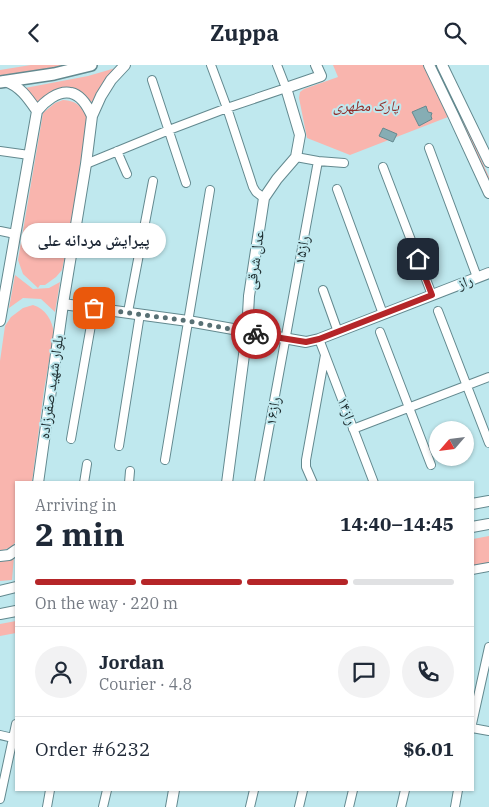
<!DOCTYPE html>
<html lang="en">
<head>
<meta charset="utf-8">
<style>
  body { margin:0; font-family:"IBM Plex Serif","Noto Naskh Arabic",serif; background:#f2f2f3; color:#1f2937; height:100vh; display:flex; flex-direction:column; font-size:19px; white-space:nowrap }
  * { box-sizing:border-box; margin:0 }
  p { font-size:16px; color:#747a83 }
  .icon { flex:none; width:28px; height:28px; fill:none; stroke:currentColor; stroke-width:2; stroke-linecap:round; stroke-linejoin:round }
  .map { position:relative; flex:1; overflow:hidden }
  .side { position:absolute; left:15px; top:416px; width:459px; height:310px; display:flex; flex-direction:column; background:#fff; border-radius:0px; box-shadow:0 1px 4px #0004 }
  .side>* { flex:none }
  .needle { width:32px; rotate:242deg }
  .buttons { position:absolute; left:429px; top:356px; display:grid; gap:10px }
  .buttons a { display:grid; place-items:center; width:45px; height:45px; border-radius:50%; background:#fff; box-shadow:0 1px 4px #0004; font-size:25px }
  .pin { position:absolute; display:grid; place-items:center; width:42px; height:42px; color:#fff; margin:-21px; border-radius:10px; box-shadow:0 2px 8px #0006 }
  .courier { position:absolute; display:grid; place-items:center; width:50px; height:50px; margin:-25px; border:4px solid #b52528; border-radius:50%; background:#fff; color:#222; box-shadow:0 1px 6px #0007 }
  .bubble { position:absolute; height:35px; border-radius:18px; background:#fff; box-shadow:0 1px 4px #0004; font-size:16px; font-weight:700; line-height:35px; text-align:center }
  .summary em { font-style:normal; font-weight:700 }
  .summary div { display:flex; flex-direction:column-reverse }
  .summary { display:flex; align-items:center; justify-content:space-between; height:85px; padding:0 20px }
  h1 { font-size:32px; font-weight:700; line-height:38px }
  .bar { display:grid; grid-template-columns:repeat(4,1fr); gap:8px 5px; align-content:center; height:60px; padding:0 20px }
  .bar i { height:6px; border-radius:4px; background:#e0e1e3 }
  .bar .current { background:#b52528 }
  .bar p { grid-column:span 4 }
  .line { display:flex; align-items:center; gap:12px; padding:0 20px; border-top:1px solid #e0e1e3 }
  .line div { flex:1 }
  .round { display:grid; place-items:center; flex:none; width:52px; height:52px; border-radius:26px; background:#f2f2f3 }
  header { display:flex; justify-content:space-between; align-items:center; height:65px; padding:0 20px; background:#fff; font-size:22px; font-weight:700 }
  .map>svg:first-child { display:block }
  .green { fill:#f9b5ae }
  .building { fill:#86adb4; stroke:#648a90 }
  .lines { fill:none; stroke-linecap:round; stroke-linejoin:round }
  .minor-casing { stroke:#63898f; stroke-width:10 }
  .tertiary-casing { stroke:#63898f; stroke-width:12 }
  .secondary-casing { stroke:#63898f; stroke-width:14 }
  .minor { stroke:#fff; stroke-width:8 }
  .tertiary { stroke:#fff; stroke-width:10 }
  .secondary { stroke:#fff; stroke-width:11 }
  .done { stroke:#587074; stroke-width:5; stroke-dasharray:0 9 }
  .route { stroke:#b52528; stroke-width:6 }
  .labels { text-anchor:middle; stroke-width:4; stroke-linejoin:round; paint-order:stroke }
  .park-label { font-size:15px; font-style:italic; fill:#912d2a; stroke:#bfe8ee }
  .street-label { font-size:15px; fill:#203033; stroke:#bfe8ee }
</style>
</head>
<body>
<header><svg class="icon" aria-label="back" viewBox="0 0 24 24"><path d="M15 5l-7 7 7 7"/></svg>Zuppa<svg class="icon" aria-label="search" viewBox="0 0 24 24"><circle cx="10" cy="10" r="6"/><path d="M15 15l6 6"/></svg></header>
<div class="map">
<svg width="489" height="742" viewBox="0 0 489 742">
  <rect width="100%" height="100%" fill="#bfe8ee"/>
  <path class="green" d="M31,0H73L53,5L0,12V5Z
    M333,0H424L448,52L350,90L307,73L299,33L300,27L304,24L338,12Z
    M119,2L92,37L73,26L39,40L25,23L88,11Z
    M442,21H446L462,52L489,112V122Z
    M63,35C77,36 80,40 87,52L71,162L62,205L56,212L45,220H40L38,223L23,209L18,195L43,48L55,38Z
    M15,210L33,224L49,223L60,217L55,247L41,234L23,233L9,243Z
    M33,240C46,244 52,255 54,268L44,325L32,417L16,418V476L12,482L0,486V296L5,261L11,252L23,243Z
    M489,471V499L473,502V474Z
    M14,491L12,515L0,516V496H8Z
    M16,556V568L0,571V559Z"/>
  <path class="building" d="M426,41L428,47L432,48L431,51L432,54L419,61L412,47Z
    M383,63L397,69L393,77L379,71Z"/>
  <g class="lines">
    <g class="minor-casing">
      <path id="minor" d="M211,0L227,43L253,122L256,127L264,133
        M152,15L186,118
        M429,83L477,212
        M0,86L29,90
        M117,86L127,109
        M296,92L318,96L344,98
        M86,99L169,65L227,43L286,23L277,0
        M383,102L432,230
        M337,124L383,249
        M0,166L15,169
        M323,225L338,267
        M438,246L489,378
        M128,247L153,116
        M380,267L431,400
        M319,274L374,418
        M353,364L489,312
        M71,374L94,243
        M119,381L140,249
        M165,395L210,125
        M84,418L87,399
        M129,418L130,406
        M259,418L318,96
        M313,418L306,402V395L325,290
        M472,505L489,502
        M472,659L489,582
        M472,663L489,666
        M0,670L13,673
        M0,734L16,659
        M47,742L50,725
        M103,742L107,725
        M250,742L254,725
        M299,742L303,725
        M349,742L353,725
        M401,742L405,725
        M455,742L458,725"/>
    </g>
    <g class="tertiary-casing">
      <path id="tertiary" d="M429,0L454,52L489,128
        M442,0L489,97
        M37,46C44,37 58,25 71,28C81,30 88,42 92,51
        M63,239L188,256L306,277L319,274L489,208
        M0,256L37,46C28,33 20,21 5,16
        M38,418L63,239L86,99L92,51L101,31L111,15L125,0
        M227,418L247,267L249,231L264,133L277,114L296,92L300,70L286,23L321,11L316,0
        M472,439L489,436
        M472,462L489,459
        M0,491L9,490L16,485
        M0,526L16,522
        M0,549L16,546
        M171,742L174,725"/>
    </g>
    <g class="secondary-casing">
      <path id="secondary" d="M0,17L54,9L91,0"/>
    </g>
    <use href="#minor" class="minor"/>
    <use href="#tertiary" class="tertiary"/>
    <use href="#secondary" class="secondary"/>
  </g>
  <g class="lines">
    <path class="done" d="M94,243L188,256L256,269"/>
    <path class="route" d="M256,269L306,277L319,274L432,230L418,194"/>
  </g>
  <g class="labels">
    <g class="park-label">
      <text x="366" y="46">پارک مطهری</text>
    </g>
    <g class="street-label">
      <text transform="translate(302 185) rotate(-80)" y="5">راز۱۵</text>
      <text transform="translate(255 195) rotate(-82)" y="5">عدل شرقی</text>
      <text transform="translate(465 217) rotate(-21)" y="5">راز</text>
      <text transform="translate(51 322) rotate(-82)" y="5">بلوار شهید صفرزاده</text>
      <text transform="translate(273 346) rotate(-80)" y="5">راز۱۶</text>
      <text transform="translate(347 346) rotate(69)" y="5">راز۱۴</text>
    </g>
  </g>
</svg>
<div class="buttons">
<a><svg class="needle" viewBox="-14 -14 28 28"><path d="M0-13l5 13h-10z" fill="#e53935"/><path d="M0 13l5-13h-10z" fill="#747a83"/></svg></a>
</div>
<div class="pin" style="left:94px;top:243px;background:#ea580c"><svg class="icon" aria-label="bag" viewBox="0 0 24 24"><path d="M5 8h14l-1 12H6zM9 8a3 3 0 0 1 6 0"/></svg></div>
<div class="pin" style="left:418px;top:194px;background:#1f2937"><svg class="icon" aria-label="home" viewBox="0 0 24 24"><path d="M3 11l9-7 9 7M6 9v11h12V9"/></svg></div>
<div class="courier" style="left:256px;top:269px"><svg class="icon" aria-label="bike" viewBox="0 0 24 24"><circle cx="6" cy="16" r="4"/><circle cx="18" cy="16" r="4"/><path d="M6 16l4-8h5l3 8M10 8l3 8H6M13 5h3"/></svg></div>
<div class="bubble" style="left:21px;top:158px;width:145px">پیرایش مردانه علی</div>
<section class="side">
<div class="summary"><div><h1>2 min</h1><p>Arriving in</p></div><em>14:40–14:45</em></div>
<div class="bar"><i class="current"></i><i class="current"></i><i class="current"></i><i></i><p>On the way · 220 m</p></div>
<div class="line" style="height:90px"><a class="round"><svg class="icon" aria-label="person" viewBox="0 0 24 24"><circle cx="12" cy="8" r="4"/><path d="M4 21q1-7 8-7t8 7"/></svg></a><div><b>Jordan</b><p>Courier · 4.8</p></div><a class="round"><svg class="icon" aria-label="chat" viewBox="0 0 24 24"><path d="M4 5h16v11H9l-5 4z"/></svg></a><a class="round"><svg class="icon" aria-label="phone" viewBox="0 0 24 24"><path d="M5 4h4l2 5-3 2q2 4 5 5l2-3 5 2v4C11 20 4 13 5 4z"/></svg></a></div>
<div class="line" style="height:65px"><div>Order #6232</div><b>$6.01</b></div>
</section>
</div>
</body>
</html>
